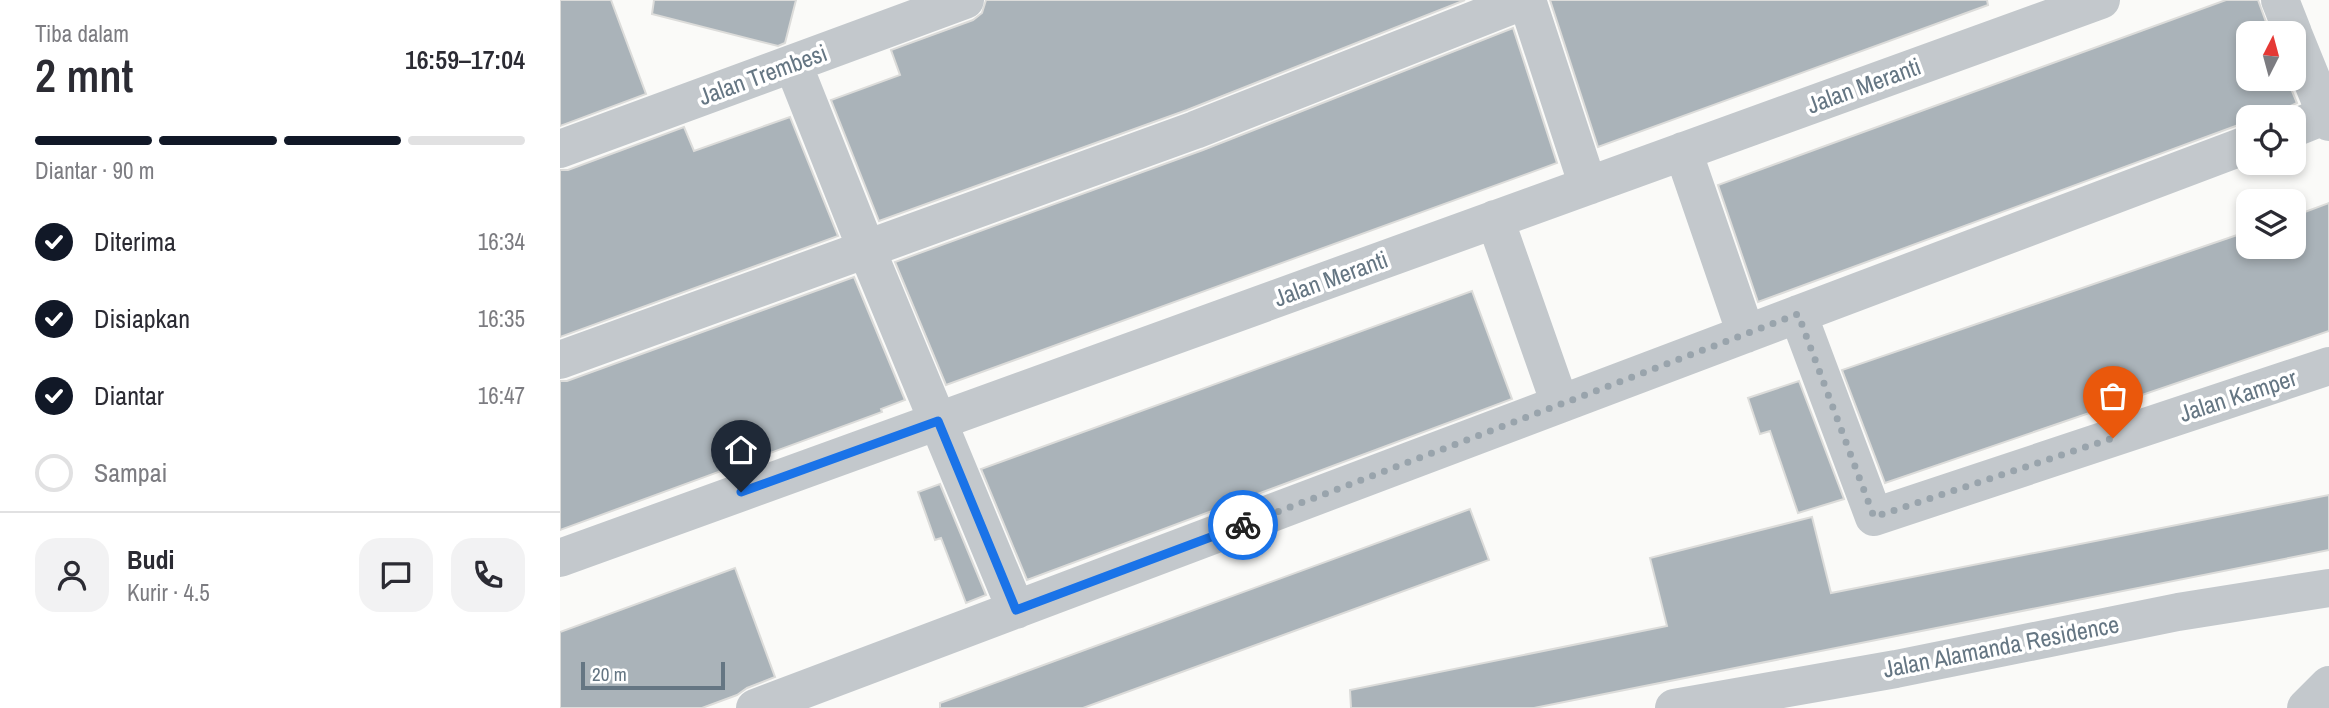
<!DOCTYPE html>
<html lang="id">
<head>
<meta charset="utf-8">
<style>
  body { margin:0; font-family:"Archivo Narrow",sans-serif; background:#f2f2f3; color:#2b2b33; height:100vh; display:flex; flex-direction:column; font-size:26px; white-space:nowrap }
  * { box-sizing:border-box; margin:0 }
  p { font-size:23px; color:#7c7c81 }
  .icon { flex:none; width:38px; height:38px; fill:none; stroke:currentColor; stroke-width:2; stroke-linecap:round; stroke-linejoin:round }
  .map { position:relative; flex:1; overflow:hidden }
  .sheet { display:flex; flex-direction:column; background:#fff; width:560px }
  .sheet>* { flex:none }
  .needle { width:46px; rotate:6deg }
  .fabs { position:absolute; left:1676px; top:21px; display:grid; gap:14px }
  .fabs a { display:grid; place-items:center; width:70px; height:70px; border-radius:14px; background:#fff; box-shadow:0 4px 10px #0003; font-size:35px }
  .scale { position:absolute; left:21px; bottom:18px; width:144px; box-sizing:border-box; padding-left:7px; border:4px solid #657683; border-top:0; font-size:19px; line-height:24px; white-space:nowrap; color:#657683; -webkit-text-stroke:5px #fff; paint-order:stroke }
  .pin { position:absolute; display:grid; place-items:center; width:60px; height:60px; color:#fff; margin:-72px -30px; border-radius:50% 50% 50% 0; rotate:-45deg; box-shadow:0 0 7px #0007 }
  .pin .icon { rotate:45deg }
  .courier { position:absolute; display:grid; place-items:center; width:70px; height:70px; margin:-35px; border:5px solid #1a73e8; border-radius:50%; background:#fff; color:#222; box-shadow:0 2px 9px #0007 }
  .headline em { font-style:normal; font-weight:600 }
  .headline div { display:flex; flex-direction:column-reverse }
  .headline { display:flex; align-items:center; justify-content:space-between; height:119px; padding:0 35px }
  h1 { font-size:46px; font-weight:600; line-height:52px }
  .bar { display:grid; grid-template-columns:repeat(4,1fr); gap:10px 7px; align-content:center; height:84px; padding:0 35px }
  .bar i { height:9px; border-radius:5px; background:#e1e1e2 }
  .bar .current { background:#111827 }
  .bar p { grid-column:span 4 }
  .line { display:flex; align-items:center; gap:18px; padding:0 35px; border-top:2px solid #e1e1e2 }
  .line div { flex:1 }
  .round { display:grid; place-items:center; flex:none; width:74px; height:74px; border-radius:21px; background:#f2f2f3 }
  ol { padding:0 35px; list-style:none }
  li { display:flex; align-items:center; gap:21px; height:77px }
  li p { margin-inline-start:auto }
  li .icon { padding:7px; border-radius:50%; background:#111827; color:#fff; stroke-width:4 }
  li:last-child { color:#7c7c81 }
  li i { width:38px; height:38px; border:4px solid #e1e1e2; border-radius:50% }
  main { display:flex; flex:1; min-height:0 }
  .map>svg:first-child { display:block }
  .building { fill:#aab3b9; stroke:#dcdcda; stroke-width:2 }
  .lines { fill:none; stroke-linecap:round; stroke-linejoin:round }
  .minor { stroke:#c3c8cc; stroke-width:38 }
  .done { stroke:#99a4ac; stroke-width:7; stroke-dasharray:0 12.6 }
  .route { stroke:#1a73e8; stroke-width:9 }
  .labels { text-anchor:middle; stroke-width:7; stroke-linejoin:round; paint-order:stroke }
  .street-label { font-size:24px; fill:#657683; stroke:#fff }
</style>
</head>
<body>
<main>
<section class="sheet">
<div class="headline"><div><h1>2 mnt</h1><p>Tiba dalam</p></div><em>16:59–17:04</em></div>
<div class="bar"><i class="current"></i><i class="current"></i><i class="current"></i><i></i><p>Diantar · 90 m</p></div>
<ol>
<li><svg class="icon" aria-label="check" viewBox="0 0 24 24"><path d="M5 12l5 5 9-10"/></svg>Diterima<p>16:34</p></li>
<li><svg class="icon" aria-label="check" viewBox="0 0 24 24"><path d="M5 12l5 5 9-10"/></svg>Disiapkan<p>16:35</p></li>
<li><svg class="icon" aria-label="check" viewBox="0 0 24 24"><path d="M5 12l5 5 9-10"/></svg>Diantar<p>16:47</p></li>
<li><i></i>Sampai</li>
</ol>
<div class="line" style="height:126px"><a class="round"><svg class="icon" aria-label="person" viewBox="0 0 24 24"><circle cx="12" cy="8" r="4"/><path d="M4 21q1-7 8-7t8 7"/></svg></a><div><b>Budi</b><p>Kurir · 4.5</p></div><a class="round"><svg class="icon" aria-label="chat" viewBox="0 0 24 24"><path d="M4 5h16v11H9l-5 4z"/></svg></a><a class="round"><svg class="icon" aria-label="phone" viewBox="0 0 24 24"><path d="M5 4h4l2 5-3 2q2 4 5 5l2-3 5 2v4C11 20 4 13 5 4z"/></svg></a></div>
</section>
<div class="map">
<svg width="1769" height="708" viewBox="0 0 1769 708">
  <rect width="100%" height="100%" fill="#fafaf8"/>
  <path class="building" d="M0,0H51L86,94L0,126Z
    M94,0H236L225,43L218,46L92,14Z
    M426,0H905L627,110L319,221L271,100L340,75L331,50L413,20L422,13Z
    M990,0H1427L1428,5L1038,147Z
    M1666,0H1698L1710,33H1689V79H1727L1737,103L1707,117H1689V123L1681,124L1198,302L1158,185Z
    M953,28L997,163L386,385L335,262L643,150Z
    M230,117L278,236L0,337V170H8L124,127L134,151Z
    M1769,203V331L1325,483L1282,370L1689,231V247H1734V216Z
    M294,277L345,400L321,409L322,412L0,530V381H7Z
    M912,291L952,399L467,580L421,469Z
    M1239,381L1284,499L1238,513L1210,431L1200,434L1188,398Z
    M380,484L426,595L406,603L381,538L375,540L358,492Z
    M1769,495V550L974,708H791L790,690L1107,626L1090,558L1252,517L1271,593Z
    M910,509L929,560L523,708H380V703Z
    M175,568L215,677L187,688L177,695L142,708H0V632Z"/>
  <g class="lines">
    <path class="minor" d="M967,0L1028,186
      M1720,0L1733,33
      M1734,36L1769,122
      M233,64L306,248L456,610
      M1734,128L1769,114
      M0,149L405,0
      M1123,151L1186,334
      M935,219L1000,404
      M1238,314L1314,517L1769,366
      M0,360L635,130L965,0
      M0,558L1541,0
      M195,708L1689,144
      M1114,708L1336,669L1618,612L1769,588
      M1746,708L1769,685"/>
  </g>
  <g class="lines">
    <path class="done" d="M683,525L1238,314L1314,517L1553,438"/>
    <path class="route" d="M181,492L378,421L456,610L683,525"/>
  </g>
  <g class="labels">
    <g class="street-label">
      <text transform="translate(203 75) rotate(-20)" y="8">Jalan Trembesi</text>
      <text transform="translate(1304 86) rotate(-20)" y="8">Jalan Meranti</text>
      <text transform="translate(771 279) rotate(-20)" y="8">Jalan Meranti</text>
      <text transform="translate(1678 396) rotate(-18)" y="8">Jalan Kamper</text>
      <text transform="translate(1441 647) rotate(-11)" y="8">Jalan Alamanda Residence</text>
    </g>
  </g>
</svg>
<div class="fabs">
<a><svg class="needle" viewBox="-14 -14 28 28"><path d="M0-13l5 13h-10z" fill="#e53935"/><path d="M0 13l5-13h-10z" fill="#7c7c81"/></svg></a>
<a><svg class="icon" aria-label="locate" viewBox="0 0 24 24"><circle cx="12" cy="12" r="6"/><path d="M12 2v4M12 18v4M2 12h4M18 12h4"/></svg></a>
<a><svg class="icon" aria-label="layers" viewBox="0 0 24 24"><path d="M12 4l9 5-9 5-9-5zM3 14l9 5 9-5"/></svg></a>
</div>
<div class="scale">20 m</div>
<div class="pin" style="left:1553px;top:438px;background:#ea580c"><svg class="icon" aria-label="bag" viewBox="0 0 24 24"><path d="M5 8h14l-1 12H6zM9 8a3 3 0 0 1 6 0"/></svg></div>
<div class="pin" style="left:181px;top:492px;background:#1f2937"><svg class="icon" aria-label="home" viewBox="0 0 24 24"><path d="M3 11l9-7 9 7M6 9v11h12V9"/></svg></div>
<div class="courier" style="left:683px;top:525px"><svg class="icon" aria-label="bike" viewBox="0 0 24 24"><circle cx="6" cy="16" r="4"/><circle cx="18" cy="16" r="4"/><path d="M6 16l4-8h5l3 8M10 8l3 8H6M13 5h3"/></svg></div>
</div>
</main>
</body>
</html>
